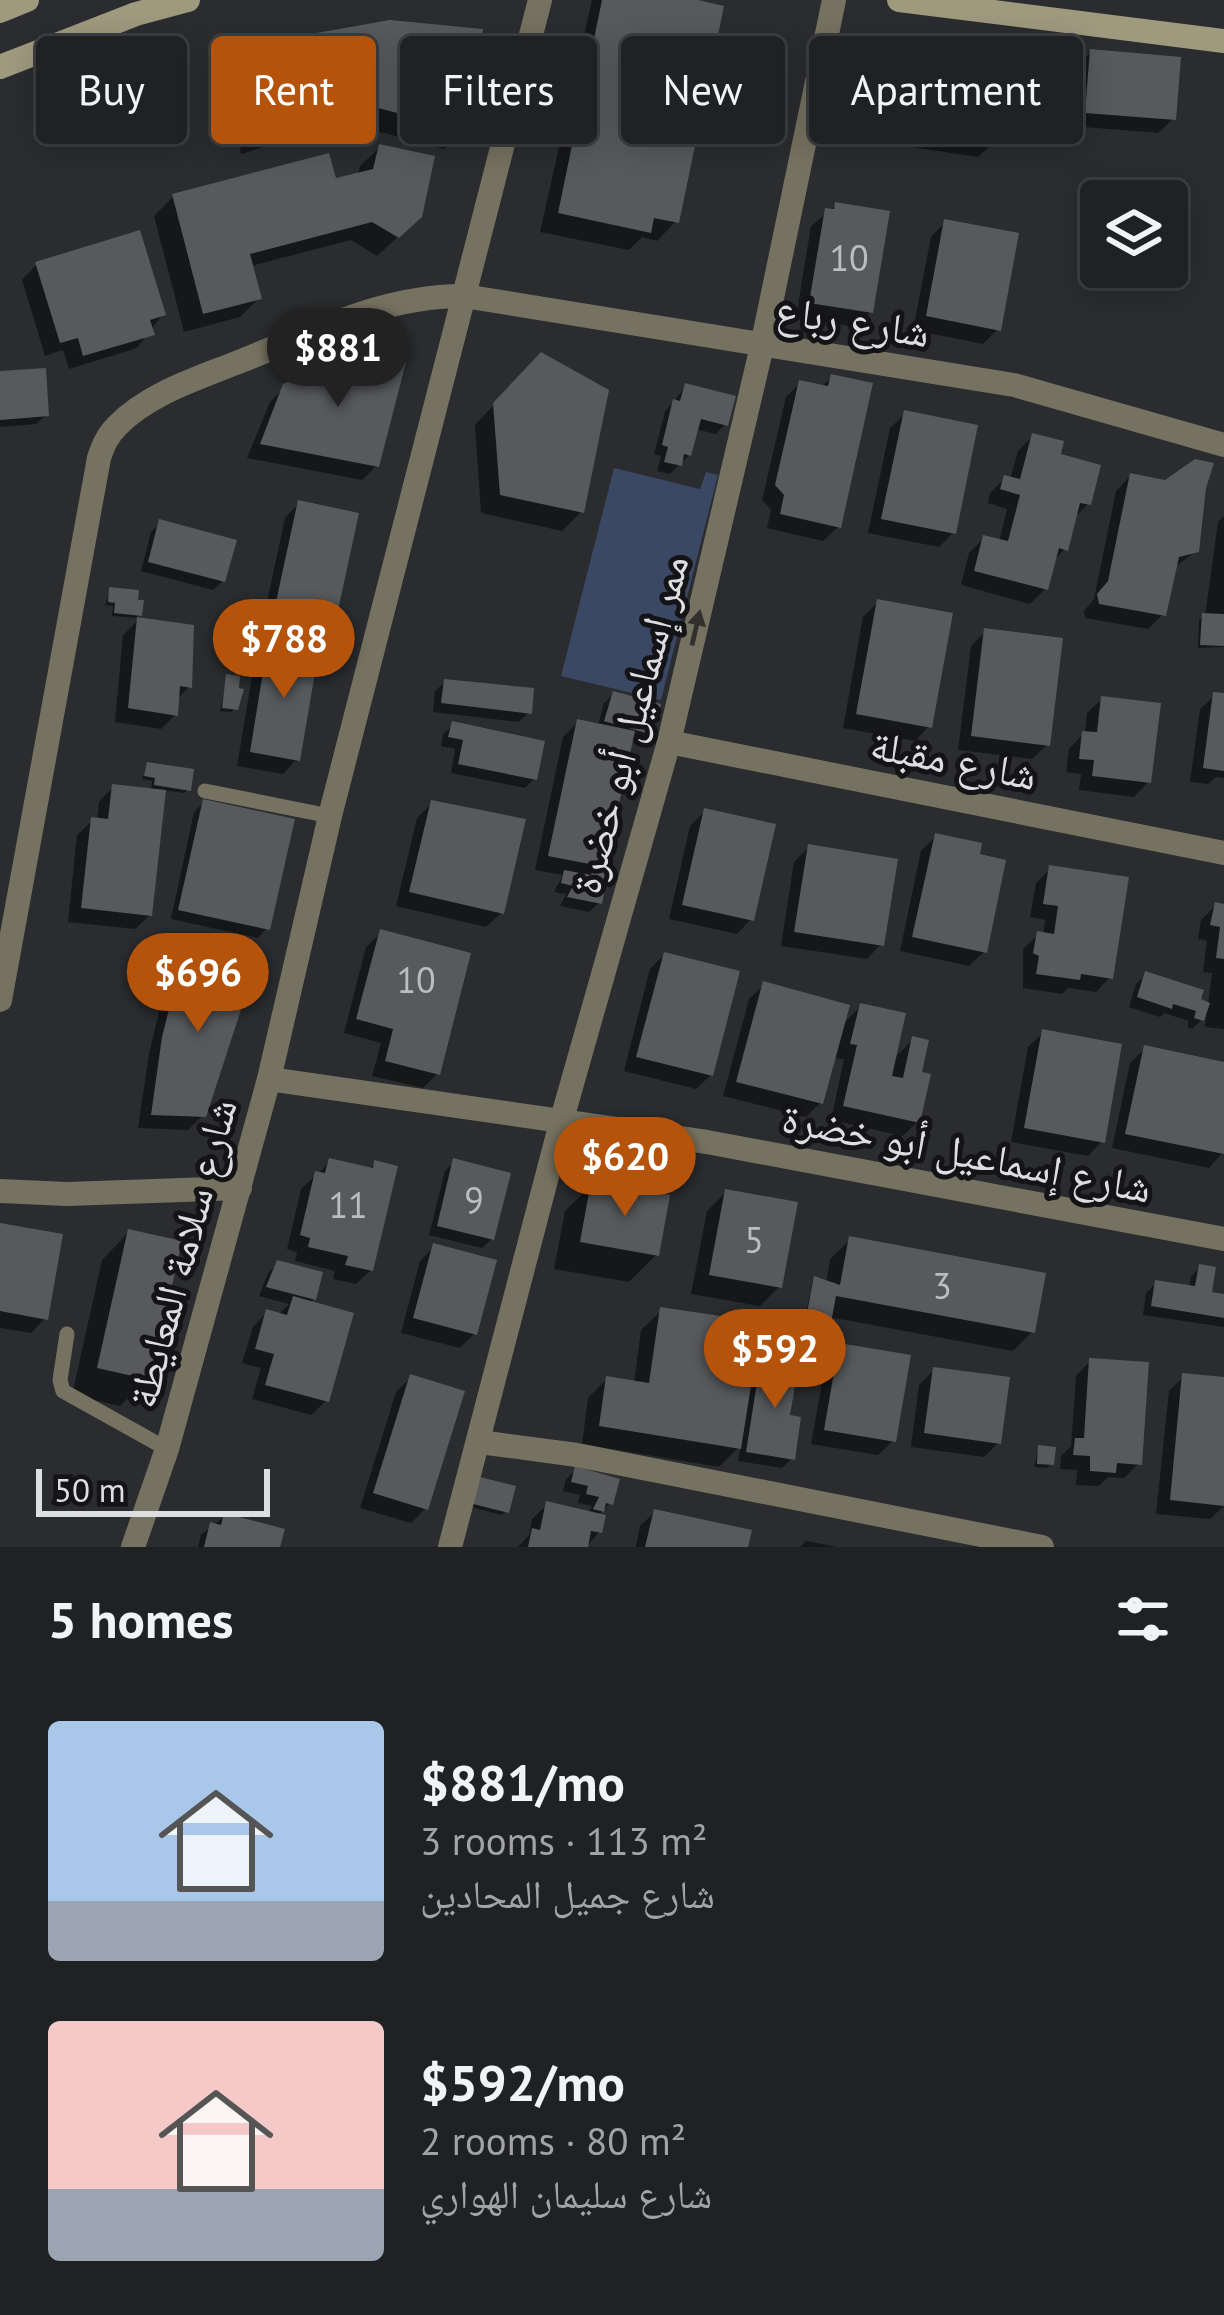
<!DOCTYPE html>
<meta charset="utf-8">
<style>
:root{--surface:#202123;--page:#2d2e30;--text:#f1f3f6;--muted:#a2a3a6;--line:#3d3e41;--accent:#b45309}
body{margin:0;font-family:"PT Sans","Noto Naskh Arabic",sans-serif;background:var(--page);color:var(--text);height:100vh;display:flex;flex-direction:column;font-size:45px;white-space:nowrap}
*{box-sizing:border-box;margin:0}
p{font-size:39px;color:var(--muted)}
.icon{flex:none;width:66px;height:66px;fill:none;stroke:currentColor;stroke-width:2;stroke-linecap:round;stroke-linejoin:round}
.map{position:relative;height:1547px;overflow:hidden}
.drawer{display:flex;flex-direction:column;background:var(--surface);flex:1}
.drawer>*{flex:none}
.hud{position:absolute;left:36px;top:36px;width:1152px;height:108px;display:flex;gap:24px}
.controls{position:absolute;left:1080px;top:180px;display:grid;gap:24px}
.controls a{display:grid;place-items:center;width:108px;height:108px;border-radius:12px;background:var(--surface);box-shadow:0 6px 30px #0003,0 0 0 3px var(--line);font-size:60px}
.scale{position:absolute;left:36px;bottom:30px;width:234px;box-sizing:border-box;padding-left:12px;border:6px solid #dddee0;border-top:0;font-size:33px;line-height:42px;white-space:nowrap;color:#dddee0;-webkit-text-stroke:9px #141416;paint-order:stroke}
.price{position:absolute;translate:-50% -102px;padding:0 27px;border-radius:42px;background:var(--accent);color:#fff;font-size:39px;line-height:78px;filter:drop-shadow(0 3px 6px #0008)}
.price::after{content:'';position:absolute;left:50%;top:72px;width:36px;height:27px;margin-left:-18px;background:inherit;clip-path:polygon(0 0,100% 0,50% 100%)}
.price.current{background:#222;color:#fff}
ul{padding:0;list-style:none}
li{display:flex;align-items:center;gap:36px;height:300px;padding:0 48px}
li span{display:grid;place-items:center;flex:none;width:336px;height:240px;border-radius:12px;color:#555}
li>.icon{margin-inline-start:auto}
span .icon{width:144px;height:144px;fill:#fffc;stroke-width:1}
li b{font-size:51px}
h2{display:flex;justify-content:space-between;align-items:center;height:144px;padding:0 48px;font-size:51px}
.chip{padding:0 42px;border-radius:12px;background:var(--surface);box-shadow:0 6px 30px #0003,0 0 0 3px var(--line);font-size:42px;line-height:108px}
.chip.current{background:var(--accent);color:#fff}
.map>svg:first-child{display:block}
.green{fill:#3a4863}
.shadow{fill:#0007}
.building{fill:#57595d}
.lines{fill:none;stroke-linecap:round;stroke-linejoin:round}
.service{stroke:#767261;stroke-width:15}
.minor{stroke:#767261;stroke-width:24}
.secondary{stroke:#9f9a7e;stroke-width:24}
.oneway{fill:#31302c}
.labels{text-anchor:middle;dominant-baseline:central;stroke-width:10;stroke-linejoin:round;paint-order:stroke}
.number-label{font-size:36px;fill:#bcbdbf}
.street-label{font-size:42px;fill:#dddee0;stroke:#141416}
</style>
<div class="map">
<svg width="1224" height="1547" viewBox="0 0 1224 1547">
<rect width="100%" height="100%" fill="#2a2c2f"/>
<path class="green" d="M614,468L700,489L706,472L718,475L661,700L561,676Z"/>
<g class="shadow">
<path d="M592,0H683L676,221L657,241L642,237L629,250L540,232Z"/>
<path d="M865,41L993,143L978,157L838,136L850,55Z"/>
<path d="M1091,52L1173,119L1158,133L1072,126L1077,67Z"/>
<path d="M248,55L463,129L444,149L342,122L241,154L228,74Z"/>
<path d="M380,147L399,236L377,256L351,240L251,266L259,298L240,317L184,332L154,216L173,197L334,182L358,176L360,166Z"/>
<path d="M836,205L870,312L855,327L796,317L811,226Z"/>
<path d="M945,222L998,329L983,344L913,330L931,237Z"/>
<path d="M36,265L163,314L137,348L69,369L63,350L45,356L22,280Z"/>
<path d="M0,374L46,415L36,424L0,427Z"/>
<path d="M522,375L581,512L562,531L481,513L475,425Z"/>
<path d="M832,377L838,527L823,541L767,528L771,510L762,500L786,397L800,383L821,387Z"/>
<path d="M686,386L725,424L716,434L695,429L689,455L670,474L657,471L661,456L654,454L665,412Z"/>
<path d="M285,387L376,466L362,480L247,458L270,402Z"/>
<path d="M905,414L953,533L939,547L868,533L890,428Z"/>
<path d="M1033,436L1088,504L1073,519L1065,549L1052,562L1045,589L1030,604L961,585L969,553L984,538L999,542L1007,509L988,503L990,493L1005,478L1010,480L1018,451Z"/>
<path d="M1130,476L1204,487L1196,551L1174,568L1163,614L1148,629L1085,618L1084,611L1094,599L1116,491Z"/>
<path d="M299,503L335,614L320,628L264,616L285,518Z"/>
<path d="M1224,516V647L1198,648L1199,620L1205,616L1218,522Z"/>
<path d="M160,523L223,581L213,590L141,571L151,532Z"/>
<path d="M110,590L139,614L136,618L112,616L113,606L105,605Z"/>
<path d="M878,602L929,726L915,741L843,728L863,617Z"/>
<path d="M138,620L189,687L176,700L175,715L161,729L115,722L123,635Z"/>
<path d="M986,631L1047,745L1032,759L958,750L971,646Z"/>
<path d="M269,644L297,759L283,774L237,766L255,659Z"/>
<path d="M227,677L235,691V708L231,712L220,711Z"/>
<path d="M445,682L529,712L519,722L433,712L435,691Z"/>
<path d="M614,694L650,733L641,743L630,740L602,866L595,873L599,903L589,912L560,906L566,894L554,892L563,875L535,870L563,737L578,722L598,726L604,703Z"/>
<path d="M1215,695L1224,696V778L1216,777L1208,784L1190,782L1200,709Z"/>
<path d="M1102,699L1148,782L1134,797L1079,790L1081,774L1066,772L1069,749L1085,732L1087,713Z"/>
<path d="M453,725L534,779L525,788L451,773L455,749L441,746L443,734Z"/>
<path d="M148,765L188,789L184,793L163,790L150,915L135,929L68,922L77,835L92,821H97L99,802L113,787L151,791L152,781L142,779Z"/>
<path d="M204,802L267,928L258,938L171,919L194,812Z"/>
<path d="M432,803L501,913L486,927L396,906L417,818Z"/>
<path d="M705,811L751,919L737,934L669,919L690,826Z"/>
<path d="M936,836L976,856L984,952L969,966L900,951L921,851Z"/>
<path d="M809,847L881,944L867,959L781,946L794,862Z"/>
<path d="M1050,869L1110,977L1096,992L1068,988L1062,994L1023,988V949L1038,935H1043L1045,920L1030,917L1036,883Z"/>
<path d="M1216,905L1224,907V1029L1205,1027L1206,1015L1192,1029L1187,1027L1189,1021L1164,1013L1160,1017L1129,1007L1136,984L1146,975L1208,1005L1212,973L1203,972L1207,941L1198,939L1201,920Z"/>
<path d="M381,933L437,1074L423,1088L372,1076L381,1043L344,1033L366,947Z"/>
<path d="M664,955L711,1075L696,1089L624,1071L650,969Z"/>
<path d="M181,971L203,1115L188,1130L138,1128L149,1054L165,987Z"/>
<path d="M764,985L841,1026L861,1006L892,1061L913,1039L918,1075V1121L903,1136L831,1120L844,1059L833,1058L820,1103L806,1117L723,1096L749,999Z"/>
<path d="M1043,1033L1102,1141L1088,1156L1011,1142L1028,1047Z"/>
<path d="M1145,1049L1224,1065V1151L1209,1168L1112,1148L1130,1063Z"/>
<path d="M330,1162L369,1170L375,1164L371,1270L356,1284L333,1279L335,1271L295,1261L297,1252L287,1249L301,1189Z"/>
<path d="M454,1162L492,1239L482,1248L429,1235L445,1171Z"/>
<path d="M593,1184L656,1255L629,1282L554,1269L565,1211Z"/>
<path d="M726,1192L779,1287L760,1306L691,1294L707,1211Z"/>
<path d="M0,1226L45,1318L31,1333L0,1328Z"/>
<path d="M129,1232L148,1379L120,1406L72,1395L102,1260Z"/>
<path d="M850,1240L1032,1332L1013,1351L829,1317L824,1325L804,1322L812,1284L815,1280L826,1284L830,1259Z"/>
<path d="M434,1247L474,1334L460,1348L401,1333L420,1261Z"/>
<path d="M278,1263L314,1299L309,1304L326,1401L311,1415L252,1399L261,1368L242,1363L253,1327L267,1312L278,1315L289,1304L259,1296L268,1273Z"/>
<path d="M1200,1267L1209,1294L1224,1297V1327L1143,1315L1146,1293L1156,1283L1189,1288L1191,1277Z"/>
<path d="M661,1311L750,1372L762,1360L787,1418L792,1458L782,1468L738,1461L741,1445L719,1467L582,1444L588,1398L607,1379L634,1383L641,1330Z"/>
<path d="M840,1346L893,1441L878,1455L811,1444L826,1361Z"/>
<path d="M1090,1361L1139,1463L1124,1478L1108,1477L1099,1486L1076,1485L1077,1470L1060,1469L1061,1456L1071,1446L1076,1376Z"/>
<path d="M934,1370L998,1443L984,1457L911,1447L919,1385Z"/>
<path d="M411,1377L425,1509L411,1523L360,1508L396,1392Z"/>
<path d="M1183,1377L1224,1380V1506L1210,1519L1156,1514L1169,1391Z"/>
<path d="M1039,1448L1051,1464L1047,1468L1034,1467Z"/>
<path d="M576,1470L610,1503L598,1516L599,1532L586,1547H518L529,1535L532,1519L547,1505L588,1514L592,1506L578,1503L580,1495L563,1491L566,1479Z"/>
<path d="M477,1484L506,1511L502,1515L471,1507Z"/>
<path d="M655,1512L745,1547H636L640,1526Z"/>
<path d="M225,1516L277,1547H198L201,1535Z"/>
<path d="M806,1541L837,1547H800Z"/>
</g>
<g class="building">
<path d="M602,0H698L724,6L679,223L654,218L651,233L558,213Z"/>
<path d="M390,20L483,29L466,131L363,104L260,137L246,52L311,34Z"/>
<path d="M864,38L1009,60L996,144L851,122Z"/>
<path d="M1090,49L1181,57L1176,120L1085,113Z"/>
<path d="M379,144L435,156L422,217L399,238L372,222L250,254L262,299L203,314L172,194L329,153L336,178L373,169Z"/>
<path d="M835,202L890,211L873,313L809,303L825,208L834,209Z"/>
<path d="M944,219L1019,233L1001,331L926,316Z"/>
<path d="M140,230L166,315L150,320L155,335L83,356L78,338L60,343L35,262Z"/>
<path d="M541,352L609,390L584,513L500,495L493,403Z"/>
<path d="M355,353L406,362L379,467L260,444L283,384Z"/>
<path d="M46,368L49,416L0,420V371Z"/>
<path d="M831,374L873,383L841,528L780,514L784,495L775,485L799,380L828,386Z"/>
<path d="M685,383L736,396L728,426L701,419L691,456L684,454L682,466L664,462L668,447L662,445L673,399L680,401Z"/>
<path d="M904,410L978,425L956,534L881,519Z"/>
<path d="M1032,433L1064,441L1061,454L1101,465L1091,505L1080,503L1068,551L1059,548L1048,590L974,571L983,535L1008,541L1020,495L1000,489L1004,475L1020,479Z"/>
<path d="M1195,459L1214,463L1206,488L1199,552L1179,557L1166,616L1099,604L1097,594L1108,581L1130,473L1165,480Z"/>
<path d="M298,500L359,513L337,615L276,602Z"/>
<path d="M159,519L237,540L225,582L148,562Z"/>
<path d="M109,587L139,590L138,600H144L142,616L114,613L115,603L108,602Z"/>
<path d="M877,599L953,613L932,728L856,714Z"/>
<path d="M1202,613L1224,614V646L1200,645Z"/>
<path d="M137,617L194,625L192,688L180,686L178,716L128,708Z"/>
<path d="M984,628L1063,638L1050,746L971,736Z"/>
<path d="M268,641L319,649L300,761L250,752Z"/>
<path d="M226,674L240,676L239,688L244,689L238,710L222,708Z"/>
<path d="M444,679L534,688L532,714L441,703Z"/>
<path d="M613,691L661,704L653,735L604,721Z"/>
<path d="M1213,692L1224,693V771L1203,768Z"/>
<path d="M1101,696L1161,703L1151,783L1092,776L1094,760L1079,759L1082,731L1097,732Z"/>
<path d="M577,719L635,731L605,867L548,856Z"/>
<path d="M452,721L545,741L537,780L458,764L463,740L448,737Z"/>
<path d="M147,762L194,769L191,791L154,785L155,778L144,776Z"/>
<path d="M112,784L166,790L152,916L81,908L91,817L108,819Z"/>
<path d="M203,799L295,819L270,930L178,910Z"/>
<path d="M431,800L526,819L504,914L409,892Z"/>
<path d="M704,808L776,824L754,921L682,905Z"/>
<path d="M935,833L982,843L980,854L1006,860L987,953L912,937Z"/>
<path d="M808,844L898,859L884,946L794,932Z"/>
<path d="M1049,865L1129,877L1113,979L1081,974L1080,980L1036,974L1039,956L1033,953L1037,931L1054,934L1058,906L1043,904Z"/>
<path d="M564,870L591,875L593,870L608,873L602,904L567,897L573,886L561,883Z"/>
<path d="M1215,902L1224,904V959L1216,958L1220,927L1210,925Z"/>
<path d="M380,929L471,953L440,1075L385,1061L393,1029L356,1019Z"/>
<path d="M664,952L740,971L713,1076L636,1057Z"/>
<path d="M202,955L254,970L206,1117L151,1115L162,1037L179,969Z"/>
<path d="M1145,971L1204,990L1201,999L1210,1003L1204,1021L1194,1018L1196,1011L1173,1004L1172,1009L1137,997Z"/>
<path d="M763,981L850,1005L823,1104L736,1082Z"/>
<path d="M860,1003L906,1013L892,1076L903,1078L912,1036L929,1040L922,1072L931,1074L920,1123L843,1106L857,1045L850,1044Z"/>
<path d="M1042,1029L1122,1044L1105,1143L1024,1128Z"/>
<path d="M1144,1045L1224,1062V1154L1125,1134Z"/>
<path d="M329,1158L373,1168L374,1160L398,1166L373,1271L345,1265L348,1256L308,1247L310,1238L300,1235L315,1171L325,1173Z"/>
<path d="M453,1158L511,1173L494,1240L437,1226Z"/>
<path d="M591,1181L670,1195L659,1256L580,1242Z"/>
<path d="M725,1189L798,1202L782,1288L709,1275Z"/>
<path d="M0,1223L63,1234L48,1320L0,1311Z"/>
<path d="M128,1229L182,1241L151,1380L97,1368Z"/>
<path d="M849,1236L1046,1273L1035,1333L836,1296L831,1323L806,1318L814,1276L840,1285Z"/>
<path d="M433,1243L497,1260L477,1335L413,1318Z"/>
<path d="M277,1260L323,1272L316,1300L266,1287Z"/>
<path d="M1199,1264L1216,1267L1212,1292L1224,1294V1318L1151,1306L1155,1280L1195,1286Z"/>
<path d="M293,1296L354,1313L329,1402L265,1385L274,1354L255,1349L266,1309L287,1315Z"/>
<path d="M660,1307L761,1322L741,1449L599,1426L606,1376L649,1383Z"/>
<path d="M839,1343L911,1355L896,1442L824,1430Z"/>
<path d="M761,1357L799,1363L790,1415L801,1417L795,1460L746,1452Z"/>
<path d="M1089,1358L1149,1362L1142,1465L1117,1463L1116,1473L1090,1471V1456L1073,1455L1075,1438H1084Z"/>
<path d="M933,1367L1010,1377L1001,1444L924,1433Z"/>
<path d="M1182,1373L1224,1377V1506L1170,1500Z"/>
<path d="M410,1374L465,1391L428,1510L373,1493Z"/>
<path d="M1038,1445L1056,1447L1054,1465L1037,1464Z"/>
<path d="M575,1466L620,1479L613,1505L606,1503L604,1512L593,1509L599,1497L586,1494L588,1486L571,1482Z"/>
<path d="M480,1477L516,1486L509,1513L473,1504Z"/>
<path d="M546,1501L606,1515L602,1533L591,1531L588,1547H528L532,1528L540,1530Z"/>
<path d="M654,1509L752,1530L748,1547H645Z"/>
<path d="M224,1513L285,1529L280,1547H204L210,1522L221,1525Z"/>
</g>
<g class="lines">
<g class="service">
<path d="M205,791L330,816"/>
<path d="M67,1334L60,1380L63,1391L167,1449"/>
</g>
<g class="minor">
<path d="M669,742L1224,853"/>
<path d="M0,1000L99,458C103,446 107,436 117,426C149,393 199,378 241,361C312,333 385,295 464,296L1014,385L1224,445"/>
<path d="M269,1079L707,1142L1224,1239"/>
<path d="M0,1191L67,1194L240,1188"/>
<path d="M480,1442L577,1455L1042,1547"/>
<path d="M133,1547L167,1449L269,1079L330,816L540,0"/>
<path d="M450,1547L562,1119L669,742L762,346L834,0"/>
</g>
<g class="secondary">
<path d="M899,0L1224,41"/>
<path d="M0,11L27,0"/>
<path d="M0,67L136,14L188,0"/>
</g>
</g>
<defs><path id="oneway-solid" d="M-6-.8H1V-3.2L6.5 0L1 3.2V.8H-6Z" transform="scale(3)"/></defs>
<use class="oneway" href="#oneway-solid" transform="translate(696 628) rotate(-77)"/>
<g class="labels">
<g class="number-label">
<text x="849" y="257">10</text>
<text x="416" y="979">10</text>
<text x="474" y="1199">9</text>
<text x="348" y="1204">11</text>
<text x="754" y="1239">5</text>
<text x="942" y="1285">3</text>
</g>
<g class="street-label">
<text transform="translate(853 320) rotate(9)">شارع رباع</text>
<text transform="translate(629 724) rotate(-75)">ممر إسماعيل أبو خضرة</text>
<text transform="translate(954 759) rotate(11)">شارع مقبلة</text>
<text transform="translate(967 1152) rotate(11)">شارع إسماعيل أبو خضرة</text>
<text transform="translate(181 1253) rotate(-75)">شارع سلامة المعايطة</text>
</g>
</g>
</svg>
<div class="controls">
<a><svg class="icon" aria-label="layers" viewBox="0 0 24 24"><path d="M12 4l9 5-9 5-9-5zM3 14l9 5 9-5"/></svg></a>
</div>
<div class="scale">50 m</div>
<b class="price current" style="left:338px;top:410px">$881</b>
<b class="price" style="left:284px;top:701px">$788</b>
<b class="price" style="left:198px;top:1035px">$696</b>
<b class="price" style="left:625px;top:1219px">$620</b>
<b class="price" style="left:775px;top:1411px">$592</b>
<div class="hud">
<a class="chip">Buy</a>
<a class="chip current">Rent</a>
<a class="chip">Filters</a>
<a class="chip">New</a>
<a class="chip">Apartment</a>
</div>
</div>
<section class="drawer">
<h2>5 homes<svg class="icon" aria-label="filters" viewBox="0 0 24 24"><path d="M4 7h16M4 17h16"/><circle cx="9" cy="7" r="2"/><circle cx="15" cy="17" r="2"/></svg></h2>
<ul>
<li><span style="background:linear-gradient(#a9c7e8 75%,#9aa5b1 0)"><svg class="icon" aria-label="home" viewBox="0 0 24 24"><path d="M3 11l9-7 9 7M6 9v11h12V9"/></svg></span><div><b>$881/mo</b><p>3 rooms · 113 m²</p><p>شارع جميل المحادين</p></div></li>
<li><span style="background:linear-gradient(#f6c9c9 70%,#9aa5b1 0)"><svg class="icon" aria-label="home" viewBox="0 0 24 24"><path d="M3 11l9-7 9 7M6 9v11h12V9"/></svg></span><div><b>$592/mo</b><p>2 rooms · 80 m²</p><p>شارع سليمان الهواري</p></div></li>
</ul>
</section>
